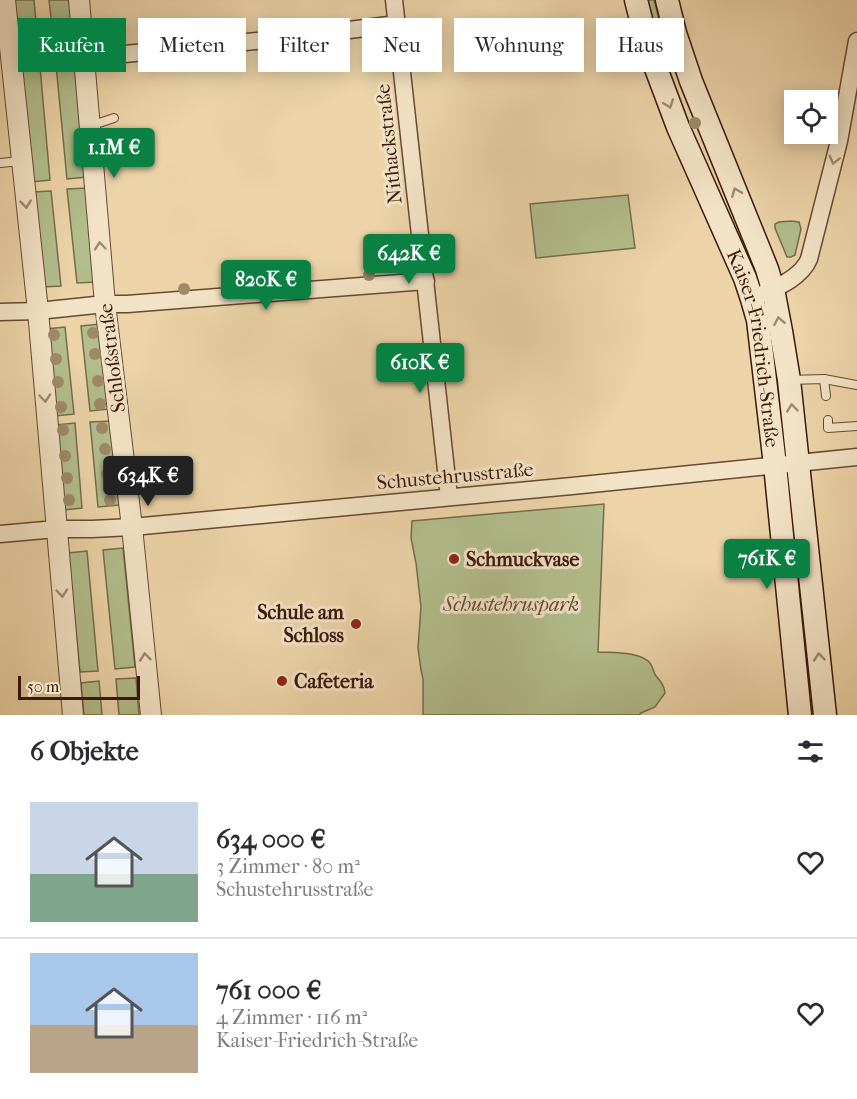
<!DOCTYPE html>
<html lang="de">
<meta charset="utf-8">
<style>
:root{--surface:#fff;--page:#f2f2f3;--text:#2b2b33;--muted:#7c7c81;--line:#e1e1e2;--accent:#0b8043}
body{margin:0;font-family:"IM FELL French Canon",serif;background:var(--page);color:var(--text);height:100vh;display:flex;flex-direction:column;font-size:22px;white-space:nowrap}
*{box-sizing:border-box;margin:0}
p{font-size:20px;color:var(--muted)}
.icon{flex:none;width:33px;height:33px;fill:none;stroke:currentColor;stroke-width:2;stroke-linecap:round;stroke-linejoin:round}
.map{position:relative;height:715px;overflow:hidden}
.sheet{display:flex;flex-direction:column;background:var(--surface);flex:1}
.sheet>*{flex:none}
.top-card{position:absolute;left:18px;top:18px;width:822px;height:54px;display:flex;gap:12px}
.tools{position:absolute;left:784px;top:90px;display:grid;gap:12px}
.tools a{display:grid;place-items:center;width:54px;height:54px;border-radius:0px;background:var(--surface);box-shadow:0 3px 15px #0003;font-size:30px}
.scale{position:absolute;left:18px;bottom:15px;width:122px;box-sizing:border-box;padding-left:6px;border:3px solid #3b190c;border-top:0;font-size:16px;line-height:21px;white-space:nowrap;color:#3b190c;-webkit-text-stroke:4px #f3e3c6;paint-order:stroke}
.price{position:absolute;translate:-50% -51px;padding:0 14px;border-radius:6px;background:var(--accent);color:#fff;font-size:20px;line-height:39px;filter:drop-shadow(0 2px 3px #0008)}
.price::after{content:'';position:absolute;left:50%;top:36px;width:18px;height:14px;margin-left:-9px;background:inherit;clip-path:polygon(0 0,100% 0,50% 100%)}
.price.active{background:#222;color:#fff}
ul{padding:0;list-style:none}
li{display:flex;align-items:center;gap:18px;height:150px;padding:0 30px}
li+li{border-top:2px solid var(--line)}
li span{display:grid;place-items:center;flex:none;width:168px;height:120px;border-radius:0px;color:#555}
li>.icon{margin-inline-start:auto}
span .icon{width:72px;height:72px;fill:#fffc;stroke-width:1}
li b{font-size:26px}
h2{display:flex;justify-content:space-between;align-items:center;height:72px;padding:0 30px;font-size:26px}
.tag{padding:0 21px;border-radius:0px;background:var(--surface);box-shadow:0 3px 15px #0003;font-size:21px;line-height:54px}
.tag.active{background:var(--accent);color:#fff}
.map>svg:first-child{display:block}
.green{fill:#b2be8c;stroke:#766c4c;stroke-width:1.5}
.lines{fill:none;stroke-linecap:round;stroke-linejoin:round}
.service-casing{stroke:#674833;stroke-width:10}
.minor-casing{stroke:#674833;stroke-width:19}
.tertiary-casing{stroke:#674833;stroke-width:22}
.secondary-casing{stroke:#3b190c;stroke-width:25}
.service{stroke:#f3e3c6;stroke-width:8}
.minor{stroke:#f3e3c6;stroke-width:16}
.tertiary{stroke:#f3e3c6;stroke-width:20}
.secondary{stroke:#f3e3c6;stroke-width:22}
.tree{fill:#9e8967}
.oneway{stroke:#a08872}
.poi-dot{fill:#8f2418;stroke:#f3e3c6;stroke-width:2}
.labels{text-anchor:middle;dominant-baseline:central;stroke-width:6;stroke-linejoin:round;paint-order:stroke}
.street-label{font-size:20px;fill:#3b190c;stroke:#f3e3c6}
.poi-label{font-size:20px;font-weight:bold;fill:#3b190c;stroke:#f3e3c6;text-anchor:start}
.park-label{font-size:20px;font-style:italic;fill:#5f4b32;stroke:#f3e3c6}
</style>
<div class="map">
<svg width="857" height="715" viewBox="0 0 857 715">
<rect width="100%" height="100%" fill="#ecd4a8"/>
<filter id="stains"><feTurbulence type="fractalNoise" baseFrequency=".00333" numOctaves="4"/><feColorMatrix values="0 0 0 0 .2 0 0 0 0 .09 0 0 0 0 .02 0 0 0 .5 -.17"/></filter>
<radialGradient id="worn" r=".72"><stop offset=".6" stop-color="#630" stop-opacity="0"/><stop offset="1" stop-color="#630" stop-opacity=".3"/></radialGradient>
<g class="green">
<path d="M15,0H34L39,56L20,57Z"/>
<path d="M49,0H70L74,43H70L71,53L55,54Z"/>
<path d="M646,0H654L668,53L655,46Z"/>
<path d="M71,64L72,70H76L87,177L67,179L56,65Z"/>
<path d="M40,67L50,180L32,182L21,68Z"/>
<path d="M88,188L97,282L77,283L67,189Z"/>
<path d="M51,191L61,286L42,287L33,192Z"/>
<path d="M628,195L635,248L536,258L530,204Z"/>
<path d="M791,221L799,222L801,229L795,255L791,257H787L775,228V224L779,222Z"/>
<path d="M101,324L109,409L90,411L81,326Z"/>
<path d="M65,327L74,414L55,416L46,329Z"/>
<path d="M111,421L119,505L98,507L90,422Z"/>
<path d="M75,423L82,508L64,510L56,425Z"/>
<path d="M791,493L812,695L807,696L787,494Z"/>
<path d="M604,504L598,652C612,653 640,651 650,663C653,666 653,672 656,676C661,682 664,685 665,693L655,707L641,713L639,715H423V679L421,670L418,648L421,607L416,563L411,538L412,521Z"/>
<path d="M123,548L135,667L115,669L103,550Z"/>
<path d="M87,551L98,671L80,672L68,553Z"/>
<path d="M136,678L139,715H119L116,679Z"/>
<path d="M99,681L102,715H84L81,683Z"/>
</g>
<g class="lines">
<g class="service-casing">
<g id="service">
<path d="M90,126L114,118"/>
<path d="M0,163L21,161"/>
<path d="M824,379L826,396"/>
<path d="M789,380L824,379L857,385"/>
<path d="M828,420V428L857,426"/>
</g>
</g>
<g class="minor-casing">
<g id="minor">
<path d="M394,0L449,497"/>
<path d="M84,58L277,39L397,24"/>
<path d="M764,293C781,286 802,276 809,259L839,141L857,41"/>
<path d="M0,312L38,311L105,304H127L426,281"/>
<path d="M0,534L56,529H92L132,527L572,486L857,457"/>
</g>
</g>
<g class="tertiary-casing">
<g id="tertiary">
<path d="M5,0L38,311L73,715"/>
<path d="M79,0L105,304L132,527L151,715"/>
</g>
</g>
<g class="secondary-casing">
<g id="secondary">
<path id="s1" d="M636,0L648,47L678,127L745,278L752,299L758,320L775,465L800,715"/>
<path d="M667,0L675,33L691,81L767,269L773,289L781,331L789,380L825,715"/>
</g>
</g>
<use href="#service" class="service"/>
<use href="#minor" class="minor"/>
<use href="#tertiary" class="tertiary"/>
<use href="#secondary" class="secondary"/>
</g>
<g class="tree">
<circle cx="669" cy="62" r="6"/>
<circle cx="695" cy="123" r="6"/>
<circle cx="369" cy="275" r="6"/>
<circle cx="184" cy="289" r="6"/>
<circle cx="93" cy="333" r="6"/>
<circle cx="54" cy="335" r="6"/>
<circle cx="95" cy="354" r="6"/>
<circle cx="56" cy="359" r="6"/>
<circle cx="98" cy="381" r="6"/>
<circle cx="58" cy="382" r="6"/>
<circle cx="100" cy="404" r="6"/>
<circle cx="61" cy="407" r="6"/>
<circle cx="102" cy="428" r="6"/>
<circle cx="63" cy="430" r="6"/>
<circle cx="105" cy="449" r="6"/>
<circle cx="65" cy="456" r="6"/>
<circle cx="107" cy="474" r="6"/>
<circle cx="67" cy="478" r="6"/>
<circle cx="69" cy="500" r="6"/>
<circle cx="110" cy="500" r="6"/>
</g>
<defs><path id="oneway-chevron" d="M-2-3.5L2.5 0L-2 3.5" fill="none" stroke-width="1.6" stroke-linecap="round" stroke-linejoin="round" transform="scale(1.5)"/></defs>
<g class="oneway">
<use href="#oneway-chevron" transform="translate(669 104) rotate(70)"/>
<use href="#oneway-chevron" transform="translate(834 160) rotate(104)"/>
<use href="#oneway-chevron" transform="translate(736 192) rotate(-112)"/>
<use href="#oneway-chevron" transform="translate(26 204) rotate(84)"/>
<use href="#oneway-chevron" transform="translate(100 246) rotate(-95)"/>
<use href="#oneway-chevron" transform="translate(779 321) rotate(-101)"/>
<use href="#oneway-chevron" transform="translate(45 398) rotate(85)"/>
<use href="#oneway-chevron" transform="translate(792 408) rotate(-96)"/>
<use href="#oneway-chevron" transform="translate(62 593) rotate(85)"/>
<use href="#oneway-chevron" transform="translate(145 657) rotate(-96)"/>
<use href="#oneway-chevron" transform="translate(819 657) rotate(-96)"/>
</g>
<g class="poi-dot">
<circle cx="454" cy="559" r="6"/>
<circle cx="356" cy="624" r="6"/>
<circle cx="282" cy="681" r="6"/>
</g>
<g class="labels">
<g class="street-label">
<text transform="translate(389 144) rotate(-96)">Nithackstraße</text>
<text stroke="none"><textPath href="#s1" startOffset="370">Kaiser-Friedrich-Straße</textPath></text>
<text transform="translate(112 358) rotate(-97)">Schloßstraße</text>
<text transform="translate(455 476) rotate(-5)">Schustehrusstraße</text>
</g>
<g class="poi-label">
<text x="466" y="559">Schmuckvase</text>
<text x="344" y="612" text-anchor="end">Schule am<tspan x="344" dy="23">Schloss</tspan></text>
<text x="294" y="681">Cafeteria</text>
</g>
<g class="park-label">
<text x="511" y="604">Schustehruspark</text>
</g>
</g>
<rect width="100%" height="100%" filter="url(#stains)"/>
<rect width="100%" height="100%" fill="url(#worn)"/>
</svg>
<div class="tools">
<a><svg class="icon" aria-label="locate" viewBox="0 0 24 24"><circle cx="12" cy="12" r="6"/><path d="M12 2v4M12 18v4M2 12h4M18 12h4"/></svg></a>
</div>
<div class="scale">50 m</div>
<b class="price" style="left:114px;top:179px">1.1M €</b>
<b class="price" style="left:409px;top:285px">642K €</b>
<b class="price" style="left:266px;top:311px">820K €</b>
<b class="price" style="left:420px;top:394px">610K €</b>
<b class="price active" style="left:148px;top:507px">634K €</b>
<b class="price" style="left:767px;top:590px">761K €</b>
<div class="top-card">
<a class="tag active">Kaufen</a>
<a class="tag">Mieten</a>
<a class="tag">Filter</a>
<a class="tag">Neu</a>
<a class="tag">Wohnung</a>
<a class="tag">Haus</a>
</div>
</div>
<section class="sheet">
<h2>6 Objekte<svg class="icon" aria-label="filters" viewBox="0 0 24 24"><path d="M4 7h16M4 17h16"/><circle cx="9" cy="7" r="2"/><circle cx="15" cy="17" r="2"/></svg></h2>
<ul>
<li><span style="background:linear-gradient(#c9d6e8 60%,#7fa58c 0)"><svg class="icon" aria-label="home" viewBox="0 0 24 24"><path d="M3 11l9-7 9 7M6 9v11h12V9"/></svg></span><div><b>634 000 €</b><p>3 Zimmer · 80 m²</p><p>Schustehrusstraße</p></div><svg class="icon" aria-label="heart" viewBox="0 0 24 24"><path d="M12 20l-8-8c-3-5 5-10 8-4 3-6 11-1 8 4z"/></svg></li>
<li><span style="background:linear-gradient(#a9c7e8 60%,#b9a48a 0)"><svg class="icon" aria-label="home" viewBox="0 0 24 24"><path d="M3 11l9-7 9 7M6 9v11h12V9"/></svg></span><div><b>761 000 €</b><p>4 Zimmer · 116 m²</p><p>Kaiser-Friedrich-Straße</p></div><svg class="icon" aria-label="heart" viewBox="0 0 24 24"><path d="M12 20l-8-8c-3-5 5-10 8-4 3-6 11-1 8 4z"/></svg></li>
</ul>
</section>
